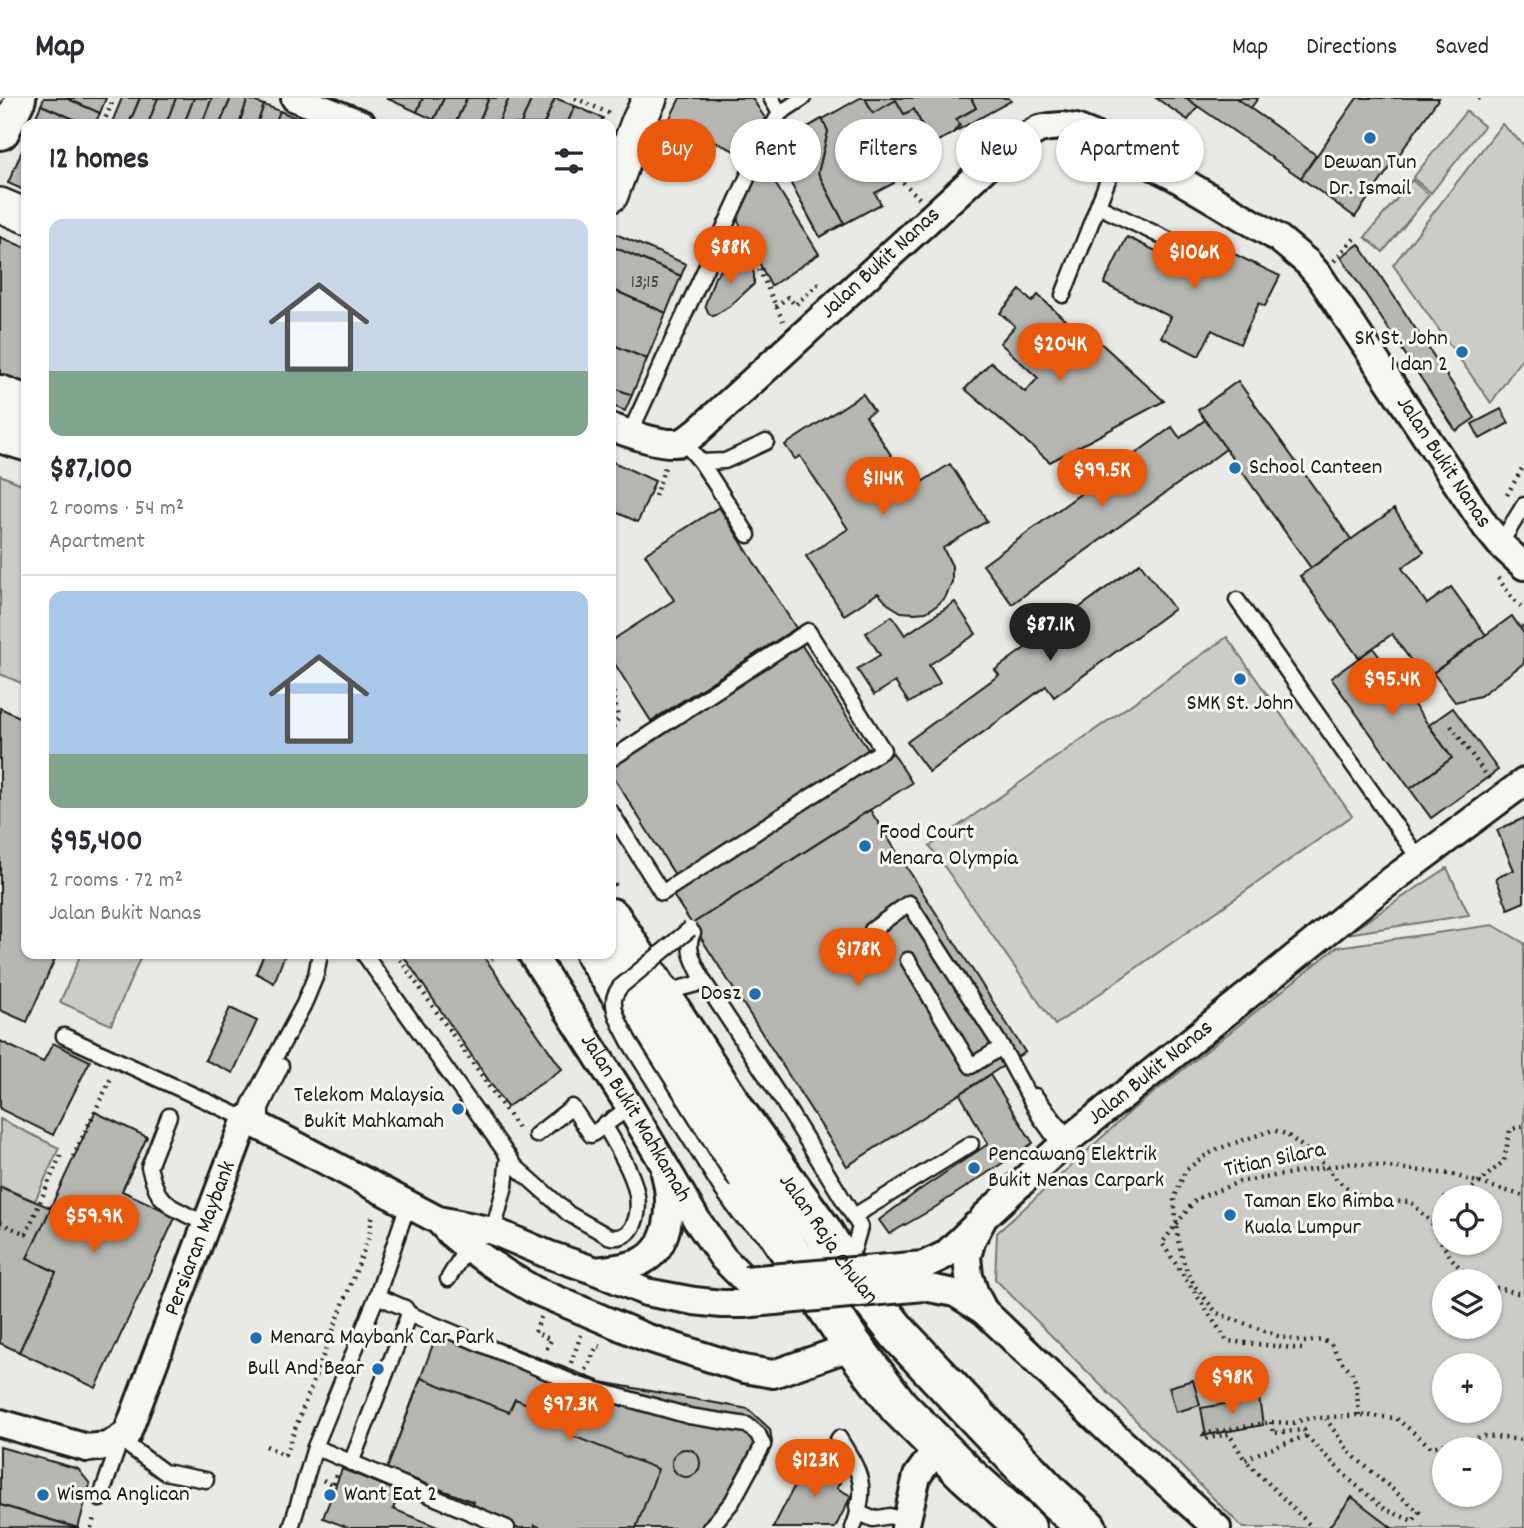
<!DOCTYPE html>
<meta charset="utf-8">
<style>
:root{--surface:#fff;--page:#f7f7f7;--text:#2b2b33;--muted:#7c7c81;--line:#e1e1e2;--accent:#ea580c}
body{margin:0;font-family:Dekko,sans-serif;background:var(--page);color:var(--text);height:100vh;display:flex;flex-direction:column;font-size:26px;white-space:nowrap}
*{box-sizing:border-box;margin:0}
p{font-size:23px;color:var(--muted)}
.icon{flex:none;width:38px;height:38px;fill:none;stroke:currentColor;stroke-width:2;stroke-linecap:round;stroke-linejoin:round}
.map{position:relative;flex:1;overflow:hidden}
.drawer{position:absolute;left:21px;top:21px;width:595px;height:840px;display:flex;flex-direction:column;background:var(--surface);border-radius:14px;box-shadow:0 2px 5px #0004}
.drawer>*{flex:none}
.top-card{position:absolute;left:637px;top:21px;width:665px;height:63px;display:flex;gap:14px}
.controls{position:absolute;left:1432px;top:1087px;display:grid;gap:14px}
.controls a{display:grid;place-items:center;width:70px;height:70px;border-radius:50%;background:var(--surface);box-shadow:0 2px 5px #0004;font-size:35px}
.price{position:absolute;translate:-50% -60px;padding:0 16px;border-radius:24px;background:var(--accent);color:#fff;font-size:23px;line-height:46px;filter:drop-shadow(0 2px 4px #0008)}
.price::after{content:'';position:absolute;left:50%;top:42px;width:21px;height:16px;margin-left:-10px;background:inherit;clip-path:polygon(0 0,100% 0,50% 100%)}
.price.selected{background:#222;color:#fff}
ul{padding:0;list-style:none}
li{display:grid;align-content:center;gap:14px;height:371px;padding:0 28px}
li+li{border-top:2px solid var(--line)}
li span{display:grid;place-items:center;height:217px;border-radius:14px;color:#555}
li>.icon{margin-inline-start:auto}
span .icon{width:126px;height:126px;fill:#fffc;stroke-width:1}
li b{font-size:30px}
h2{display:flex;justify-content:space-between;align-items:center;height:84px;padding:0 28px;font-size:30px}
.chip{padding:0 24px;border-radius:32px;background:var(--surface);box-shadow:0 2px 5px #0004;font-size:24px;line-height:63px}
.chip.selected{background:var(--accent);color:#fff}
header{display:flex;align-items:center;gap:42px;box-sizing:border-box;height:98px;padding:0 35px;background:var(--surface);border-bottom:2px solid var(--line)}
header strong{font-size:33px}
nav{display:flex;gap:38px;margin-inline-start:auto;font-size:24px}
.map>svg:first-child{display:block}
.green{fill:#cbcbc7;stroke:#747472;stroke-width:2;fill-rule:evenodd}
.building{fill:#b6b6b3;stroke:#1c1c1c;stroke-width:2}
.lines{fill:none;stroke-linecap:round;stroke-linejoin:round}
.service-casing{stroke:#1c1c1c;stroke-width:19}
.minor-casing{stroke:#1c1c1c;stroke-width:32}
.tertiary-casing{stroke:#1c1c1c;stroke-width:38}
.secondary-casing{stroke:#1c1c1c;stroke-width:44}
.path{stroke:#1c1c1c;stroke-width:4.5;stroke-dasharray:2 5;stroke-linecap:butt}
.service{stroke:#f6f6f2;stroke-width:14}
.minor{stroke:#f6f6f2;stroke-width:26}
.tertiary{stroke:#f6f6f2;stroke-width:33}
.secondary{stroke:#f6f6f2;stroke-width:38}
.tram{stroke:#1c1c1c;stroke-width:2}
.service-bridge-casing{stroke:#1c1c1c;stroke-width:19;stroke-linecap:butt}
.minor-bridge-casing{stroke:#1c1c1c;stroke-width:32;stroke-linecap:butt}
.path-bridge{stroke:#1c1c1c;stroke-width:4.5;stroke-dasharray:2 5;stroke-linecap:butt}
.service-bridge{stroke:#f6f6f2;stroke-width:14}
.minor-bridge{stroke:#f6f6f2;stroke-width:26}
.poi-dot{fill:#1f6fb2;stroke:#f6f6f2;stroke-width:2.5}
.labels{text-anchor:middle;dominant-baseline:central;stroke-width:6;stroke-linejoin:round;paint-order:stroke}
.number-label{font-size:19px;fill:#424242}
.poi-label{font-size:23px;fill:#1c1c1c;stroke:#f6f6f2;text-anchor:start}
.street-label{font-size:23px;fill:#1c1c1c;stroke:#f6f6f2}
</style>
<header>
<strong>Map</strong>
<nav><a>Map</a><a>Directions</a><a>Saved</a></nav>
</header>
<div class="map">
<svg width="1524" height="1430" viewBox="0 0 1524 1430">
<rect width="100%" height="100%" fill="#e9e9e5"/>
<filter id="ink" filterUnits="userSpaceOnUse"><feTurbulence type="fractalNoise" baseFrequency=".0143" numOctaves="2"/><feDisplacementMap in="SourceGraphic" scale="14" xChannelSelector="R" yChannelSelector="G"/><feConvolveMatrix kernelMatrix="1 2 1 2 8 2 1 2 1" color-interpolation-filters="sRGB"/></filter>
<g filter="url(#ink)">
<g class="green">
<path d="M1466,13L1484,28L1431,95L1413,80Z"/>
<path d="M1502,26L1524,47V257L1491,305L1393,167Z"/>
<path d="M1412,82L1429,97L1383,154L1365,139Z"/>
<path d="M0,377L26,388V587L0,576Z"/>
<path d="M1227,539L1352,718L1055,927L930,748Z"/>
<path d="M1447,770L1469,817L1347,836Z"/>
<path d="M1493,827L1524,845V1430H1243L995,1181L997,1135L1132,1012L1337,849ZM1444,1099H1489V1144H1444ZM1444,1183H1489V1228H1444ZM1444,1267H1489V1312H1444ZM1444,1351H1489V1396H1444Z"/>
<path d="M81,856H142L111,927L60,904Z"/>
<path d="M0,1021L59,1050L35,1103L0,1088Z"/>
</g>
<g class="building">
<path d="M44,0H66L100,15L95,26H85L41,7Z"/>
<path d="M66,0H106L100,15Z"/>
<path d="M122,0H140L129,26H119L112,24Z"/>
<path d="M140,0H158L148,26H129Z"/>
<path d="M158,0H176L166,26H148Z"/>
<path d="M176,0H194L184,26H166Z"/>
<path d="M194,0H212L202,26H184Z"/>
<path d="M212,0H231L220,26H202Z"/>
<path d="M231,0L248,1L239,26H220Z"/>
<path d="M386,0H423L417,14Z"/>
<path d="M423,0H444L434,22L417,14Z"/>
<path d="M444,0H467L455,26H443L434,22Z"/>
<path d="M467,0H489L478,26H455Z"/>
<path d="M489,0H509L498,26H478Z"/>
<path d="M509,0H532L521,26H498Z"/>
<path d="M532,0H555L544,26H521Z"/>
<path d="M555,0L575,8L567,26H544Z"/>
<path d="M680,0H752L765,20L747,59L669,22Z"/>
<path d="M860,0H1009L1011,3L932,46L907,62L904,71L891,79L894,85L875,95L881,106L820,139L772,50Z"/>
<path d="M865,0H971L976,10L956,21L960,27L952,36L932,46L914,11L904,16L896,2L873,15Z"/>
<path d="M865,0H971L976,10L956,21L960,27L952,36L932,46L914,11L904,16L896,2L873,15Z"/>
<path d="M1156,0H1186L1198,8L1188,22Z"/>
<path d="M1186,0H1236L1316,57L1301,80Z"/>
<path d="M1236,0H1258L1251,10Z"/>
<path d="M1357,0H1439L1355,119L1301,80Z"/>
<path d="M248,1L264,7L257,26H239Z"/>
<path d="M41,7L85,26H43L34,23Z"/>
<path d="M264,7L280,13L275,26H257Z"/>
<path d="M575,8L603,20L599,26H567Z"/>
<path d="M280,13L296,20L293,26H275Z"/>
<path d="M822,21L828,33L818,75L844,125L820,139L772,50Z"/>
<path d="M822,21L828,33L818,75L844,125L820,139L772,50Z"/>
<path d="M22,53L26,55V93L8,85Z"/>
<path d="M765,69L819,156L771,188L736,119L751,88Z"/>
<path d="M611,134L686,166L681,178L611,148Z"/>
<path d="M0,139L26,150V284L24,291L0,282Z"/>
<path d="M1127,139L1191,170L1205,142L1280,178L1265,208L1259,205L1240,246L1212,232L1199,258L1161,239L1171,219L1104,186Z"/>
<path d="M1359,146L1475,320L1456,333L1341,159Z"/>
<path d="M611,148L681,178L666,215L611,191Z"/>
<path d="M739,162L746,164L751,167L754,176V186L730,208L713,218L709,216L705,207L715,179L724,169Z"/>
<path d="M611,191L666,215L647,261L611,246Z"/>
<path d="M1020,192L1032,204L1038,197L1077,233L1082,228L1164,303L1050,364L965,291L991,264L1025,294L1038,280L1000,245L1015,228L1000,215Z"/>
<path d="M611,246L647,261L632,297L611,289Z"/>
<path d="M1238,283L1351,441L1311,470L1198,312Z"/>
<path d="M611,289L632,297L625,313L611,307Z"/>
<path d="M863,296L874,313L866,318L912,390L950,366L987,423L943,450L952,468V484L945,500L936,508L926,514L914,515L901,514L888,506L878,495L844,517L806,458L848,431L800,358L795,361L785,347Z"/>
<path d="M1501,311L1509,325L1480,341L1472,326Z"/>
<path d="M1205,322L1226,351L1012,506L983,467L1172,329L1180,340Z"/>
<path d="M611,363L655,383L638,424L611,412Z"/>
<path d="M719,409L796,530L651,623L611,560V543L674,502L645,456Z"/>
<path d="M1394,411L1424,454L1402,470L1427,506L1451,489L1486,537L1424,581L1392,536L1359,560L1300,478Z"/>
<path d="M1140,465L1174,511L1054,599L1046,588L929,674L907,644L999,577L995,572Z"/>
<path d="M955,504L976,536L929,567L940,585L909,605L895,584L874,597L857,571L880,557L866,535L892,518L905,537Z"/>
<path d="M1512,518L1524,536V565L1480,598L1455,604L1433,575Z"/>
<path d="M801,546L869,653L675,777L611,675V668Z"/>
<path d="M1373,550L1452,660L1410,691L1331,580Z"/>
<path d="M0,610L26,622V856H57L27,924L0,912Z"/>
<path d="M1453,610L1498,672L1431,720L1410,691L1452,660L1429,627Z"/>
<path d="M893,655L912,685L692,826L673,797Z"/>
<path d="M870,712L1025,954L847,1068L692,826Z"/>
<path d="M1524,720V804L1508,811L1496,780L1514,772L1497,732Z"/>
<path d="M264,856H285L274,885L256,875Z"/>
<path d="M402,856H482L562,971L507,1009Z"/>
<path d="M230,910L257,923L233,975L205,962Z"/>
<path d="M0,943L43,964L53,945L90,963L53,1037L0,1011Z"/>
<path d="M990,977L1033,1045L931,1112L889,1136L879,1122L918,1093L988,1046L960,996Z"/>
<path d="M95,1014L147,1039L122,1093L176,1118L96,1290L19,1254L56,1174L27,1160Z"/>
<path d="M0,1089L51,1110L27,1160L56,1174L19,1254L0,1245Z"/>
<path d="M442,1222L601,1284L748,1311L770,1331L772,1345L719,1430H541L535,1427L534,1430H516L471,1413L474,1404L387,1371Z"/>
<path d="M421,1280L509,1314L515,1301L575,1324L570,1337L658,1371L636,1430H541L535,1427L534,1430H516L471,1413L474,1404L387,1371Z"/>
<path d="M1193,1282L1200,1307L1176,1314L1169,1289Z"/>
<path d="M1259,1300L1263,1327L1206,1337L1201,1310Z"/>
<path d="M0,1349L78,1371L90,1386L78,1430L0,1407Z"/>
<circle cx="686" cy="1365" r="14"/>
<path d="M809,1359L844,1377L837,1390L851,1398L835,1430H773Z"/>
<path d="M342,1371L400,1394L393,1411L440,1430H349L323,1420Z"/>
<path d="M1352,1399L1392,1430H1328Z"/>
<path d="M0,1407L78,1430L0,1429Z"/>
</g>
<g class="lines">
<g class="service-casing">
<g id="service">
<path d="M771,0L780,15"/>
<path d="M1098,108L1188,151"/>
<path d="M1063,197L1120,51"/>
<path d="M630,335L766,39L780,15L803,0"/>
<path d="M684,344L701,364L725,363L766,344"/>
<path d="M701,364L748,437"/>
<path d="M1500,446L1524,407"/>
<path d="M1237,502L1419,761"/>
<path d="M611,661L808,533L883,652L662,795L611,714"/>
<path d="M872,832L909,805L1002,949L1040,1019L1061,1048"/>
<path d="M693,835C684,850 697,869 704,884"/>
<path d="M364,856L508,1058L505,1088L493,1133"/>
<path d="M908,862L971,968L1002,949"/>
<path d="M662,889L678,891L704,884L782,1002L860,1129L854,1150L843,1164"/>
<path d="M64,938L246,1021L250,1006L304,906L316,877L320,856"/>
<path d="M1035,998L1069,1041"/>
<path d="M169,1018L149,1069L153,1083L159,1097L172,1109L191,1119L207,1124"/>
<path d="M261,1028V1010L281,968"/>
<path d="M536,1037L572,1009L591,1037L630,1009"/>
<path d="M508,1058L516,1069L569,1116L608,1138C617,1141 627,1138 632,1130C651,1098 619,1054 604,1026"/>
<path d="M723,1093L741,1118L761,1134"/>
<path d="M854,1118L971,1046"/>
<path d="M448,1181L467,1149"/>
<path d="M409,1216L579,1287L689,1318L747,1327L758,1336L763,1347L732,1404L710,1430"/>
<path d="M315,1349L507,1430"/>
<path d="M827,1363L839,1340C861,1375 869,1389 853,1430"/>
<path d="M351,1365L409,1216L405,1210L377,1198"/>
<path d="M100,1401L121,1341L133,1351L164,1374L206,1382"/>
<path d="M857,1408L859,1415L873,1421L890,1418L907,1424"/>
<path d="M291,1430L315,1349L377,1198L408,1106"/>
</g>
</g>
<g class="minor-casing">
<g id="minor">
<path d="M295,0L362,26"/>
<path id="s1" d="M611,329C628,335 664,349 682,344C688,342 695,335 700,331L1008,49L1039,31L1050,29L1063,28L1076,30L1091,36L1175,79L1278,140L1308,165L1320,179L1486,429L1500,446L1524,468"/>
<path id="s2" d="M532,856L630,1009L696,1121L723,1160L745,1182"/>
<path d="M438,1122L450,1135L467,1149L505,1175L534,1192L645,1239L744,1271L773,1276L853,1248"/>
<path d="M924,1167L945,1157L975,1128"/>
<path d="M596,1173C609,1171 623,1170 635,1166C672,1154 673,1106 665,1075"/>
<path d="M924,1189L955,1195L984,1213"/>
<path id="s3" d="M0,1325L87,1350L108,1348L127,1336L246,1021L438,1122L493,1133L547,1156L596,1173L646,1194L694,1203L722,1206H743"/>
<path d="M905,1430L917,1378L938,1349"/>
<path id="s4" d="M1217,1430L1107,1331L984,1213L975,1196L969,1178L967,1159L972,1141L984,1119L1069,1041L1376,794L1524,684"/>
</g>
</g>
<g class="tertiary-casing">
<g id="tertiary">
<path d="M611,97L637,27L650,0"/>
<path d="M0,107L26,118"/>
</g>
</g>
<g class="secondary-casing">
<g id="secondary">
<path d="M0,32L16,0"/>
<path d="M0,297L26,307"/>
<path d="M0,335L26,343"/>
<path id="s5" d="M611,820L739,1018L822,1133L842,1165L898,1235L959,1300L1053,1399L1087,1430"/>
<path d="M595,856L795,1161L853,1248L899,1309L966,1376L1026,1430"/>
</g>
</g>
<g class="path">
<path d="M575,0L613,17"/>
<path d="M1479,0L1482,2"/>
<path d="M103,26L114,0"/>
<path d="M1186,60L1198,43"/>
<path d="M903,84L920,101"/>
<path d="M737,144L740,146L758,169L783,223"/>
<path d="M1334,163L1355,140"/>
<path d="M776,209L788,199L795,207L818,186L821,189"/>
<path d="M1507,397L1524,367"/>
<path d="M655,398L666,366"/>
<path d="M1498,480L1513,501L1524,511"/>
<path d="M1521,529L1524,528"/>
<path d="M611,580L618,621L611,633"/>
<path d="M1451,628L1490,682"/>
<path d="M611,780L618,791"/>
<path d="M396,856L520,1033"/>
<path d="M491,861L497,856"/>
<path d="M73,1059L111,980"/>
<path d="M1462,1099L1504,1063L1510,1032L1524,1027"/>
<path d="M0,1125L26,1136L62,1054"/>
<path d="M1432,1125L1444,1115"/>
<path d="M1489,1188L1518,1195H1524"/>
<path d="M541,1219L535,1234L551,1242L545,1254"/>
<path d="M571,1265L581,1237"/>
<path d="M586,1272L597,1248L601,1249"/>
<path d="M1359,1317L1356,1285L1351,1273L1341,1263L1331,1246L1322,1242L1303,1244L1278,1238L1217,1215L1194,1187L1185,1168L1178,1143L1174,1101L1185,1073L1203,1059L1220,1050L1273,1032L1286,1036L1320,1062L1338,1083L1356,1096L1379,1103L1411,1104L1432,1125L1443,1147L1452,1161L1472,1183"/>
<path d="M1271,1324L1273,1335L1304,1332L1306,1338L1350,1382L1385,1411L1413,1423L1419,1414L1350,1355L1326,1321"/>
<path d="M1203,1336L1271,1324L1293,1325L1305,1321L1359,1317L1396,1320L1431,1349L1485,1338L1524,1342"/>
<path d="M1203,1336L1204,1341L1229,1336L1245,1362"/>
<path d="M1306,1338L1254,1357L1245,1362L1311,1428L1310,1430"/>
<path d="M266,1348L285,1357L369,1139L373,1114"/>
<path d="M323,1382L333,1388L337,1377"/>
<path d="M91,1430L95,1417"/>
</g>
<use href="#service" class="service"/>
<use href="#minor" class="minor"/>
<use href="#tertiary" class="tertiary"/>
<use href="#secondary" class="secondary"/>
<path class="tram" d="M0,8L4,0"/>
<g class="service-bridge-casing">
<path id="service-bridge" d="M690,831L620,889C617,893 613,900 614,906C614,917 625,935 630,945L723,1093"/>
</g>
<g class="minor-bridge-casing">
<g id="minor-bridge">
<path d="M745,1182L924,1167"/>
<path d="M743,1206L924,1189"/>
</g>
</g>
<path class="path-bridge" d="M1302,1251L1227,1243L1162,1145L1196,1101L1239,1084L1352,1065L1450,1076L1524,1098"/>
<use href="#service-bridge" class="service-bridge"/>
<use href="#minor-bridge" class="minor-bridge"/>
</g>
</g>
<g class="poi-dot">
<circle cx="1370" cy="40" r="7"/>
<circle cx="1462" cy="254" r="7"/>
<circle cx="1235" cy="370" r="7"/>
<circle cx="1240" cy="581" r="7"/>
<circle cx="865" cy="748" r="7"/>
<circle cx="755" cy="896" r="7"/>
<circle cx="458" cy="1011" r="7"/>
<circle cx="974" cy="1070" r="7"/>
<circle cx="1230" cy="1117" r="7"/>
<circle cx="256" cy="1240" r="7"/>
<circle cx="378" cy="1271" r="7"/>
<circle cx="43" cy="1397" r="7"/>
<circle cx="330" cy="1397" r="7"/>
</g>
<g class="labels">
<g class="number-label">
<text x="645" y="185">13;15</text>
</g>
<g class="poi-label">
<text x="1370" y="65" text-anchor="middle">Dewan Tun<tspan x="1370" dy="26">Dr. Ismail</tspan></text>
<text x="1448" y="241" text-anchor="end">SK St. John<tspan x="1448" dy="26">1 dan 2</tspan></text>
<text x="1249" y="370">School Canteen</text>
<text x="1240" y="606" text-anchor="middle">SMK St. John</text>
<text x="879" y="735">Food Court<tspan x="879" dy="26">Menara Olympia</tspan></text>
<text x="741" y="896" text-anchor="end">Dosz</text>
<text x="444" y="998" text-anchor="end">Telekom Malaysia<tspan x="444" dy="26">Bukit Mahkamah</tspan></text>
<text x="988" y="1057">Pencawang Elektrik<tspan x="988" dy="26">Bukit Nenas Carpark</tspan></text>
<text x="1244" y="1104">Taman Eko Rimba<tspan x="1244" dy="26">Kuala Lumpur</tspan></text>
<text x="270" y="1240">Menara Maybank Car Park</text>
<text x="364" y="1271" text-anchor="end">Bull And Bear</text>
<text x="57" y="1397">Wisma Anglican</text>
<text x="344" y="1397">Want Eat 2</text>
</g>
<g class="street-label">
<text stroke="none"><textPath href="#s1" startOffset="341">Jalan Bukit Nanas</textPath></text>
<text stroke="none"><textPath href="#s1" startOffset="1097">Jalan Bukit Nanas</textPath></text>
<text stroke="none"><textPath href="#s4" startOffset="640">Jalan Bukit Nanas</textPath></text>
<text stroke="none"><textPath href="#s2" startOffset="194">Jalan Bukit Mahkamah</textPath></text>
<text transform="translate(1275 1063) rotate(-12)">Titian Silara</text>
<text stroke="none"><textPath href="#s3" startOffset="343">Persiaran Maybank</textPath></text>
<text stroke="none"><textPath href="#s5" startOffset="388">Jalan Raja Chulan</textPath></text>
</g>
</g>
</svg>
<div class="controls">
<a><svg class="icon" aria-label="locate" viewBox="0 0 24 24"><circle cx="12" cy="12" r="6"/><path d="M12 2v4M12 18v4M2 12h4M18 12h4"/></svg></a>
<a><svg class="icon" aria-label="layers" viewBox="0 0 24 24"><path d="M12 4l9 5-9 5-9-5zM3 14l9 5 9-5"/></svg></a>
<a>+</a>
<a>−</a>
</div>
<b class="price" style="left:730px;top:188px">$88K</b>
<b class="price" style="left:1194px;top:193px">$106K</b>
<b class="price" style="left:1060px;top:285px">$204K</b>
<b class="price" style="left:1102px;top:411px">$99.5K</b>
<b class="price" style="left:883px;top:419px">$114K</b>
<b class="price selected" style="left:1050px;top:565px">$87.1K</b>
<b class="price" style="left:1392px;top:620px">$95.4K</b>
<b class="price" style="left:858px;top:890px">$178K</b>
<b class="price" style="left:94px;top:1157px">$59.9K</b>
<b class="price" style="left:1232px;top:1318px">$98K</b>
<b class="price" style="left:570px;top:1345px">$97.3K</b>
<b class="price" style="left:815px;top:1401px">$123K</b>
<div class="top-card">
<a class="chip selected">Buy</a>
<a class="chip">Rent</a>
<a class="chip">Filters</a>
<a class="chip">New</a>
<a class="chip">Apartment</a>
</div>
<section class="drawer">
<h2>12 homes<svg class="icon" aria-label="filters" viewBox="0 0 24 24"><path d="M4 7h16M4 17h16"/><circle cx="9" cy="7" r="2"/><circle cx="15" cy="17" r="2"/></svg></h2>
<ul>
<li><span style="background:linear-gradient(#c9d6e8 70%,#7fa58c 0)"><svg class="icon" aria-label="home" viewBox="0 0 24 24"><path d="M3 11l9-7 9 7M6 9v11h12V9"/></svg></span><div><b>$87,100</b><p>2 rooms · 54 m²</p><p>Apartment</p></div></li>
<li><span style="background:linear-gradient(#a9c7e8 75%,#7fa58c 0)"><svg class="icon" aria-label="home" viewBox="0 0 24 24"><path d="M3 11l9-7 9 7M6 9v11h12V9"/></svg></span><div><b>$95,400</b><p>2 rooms · 72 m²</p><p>Jalan Bukit Nanas</p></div></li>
</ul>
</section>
</div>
